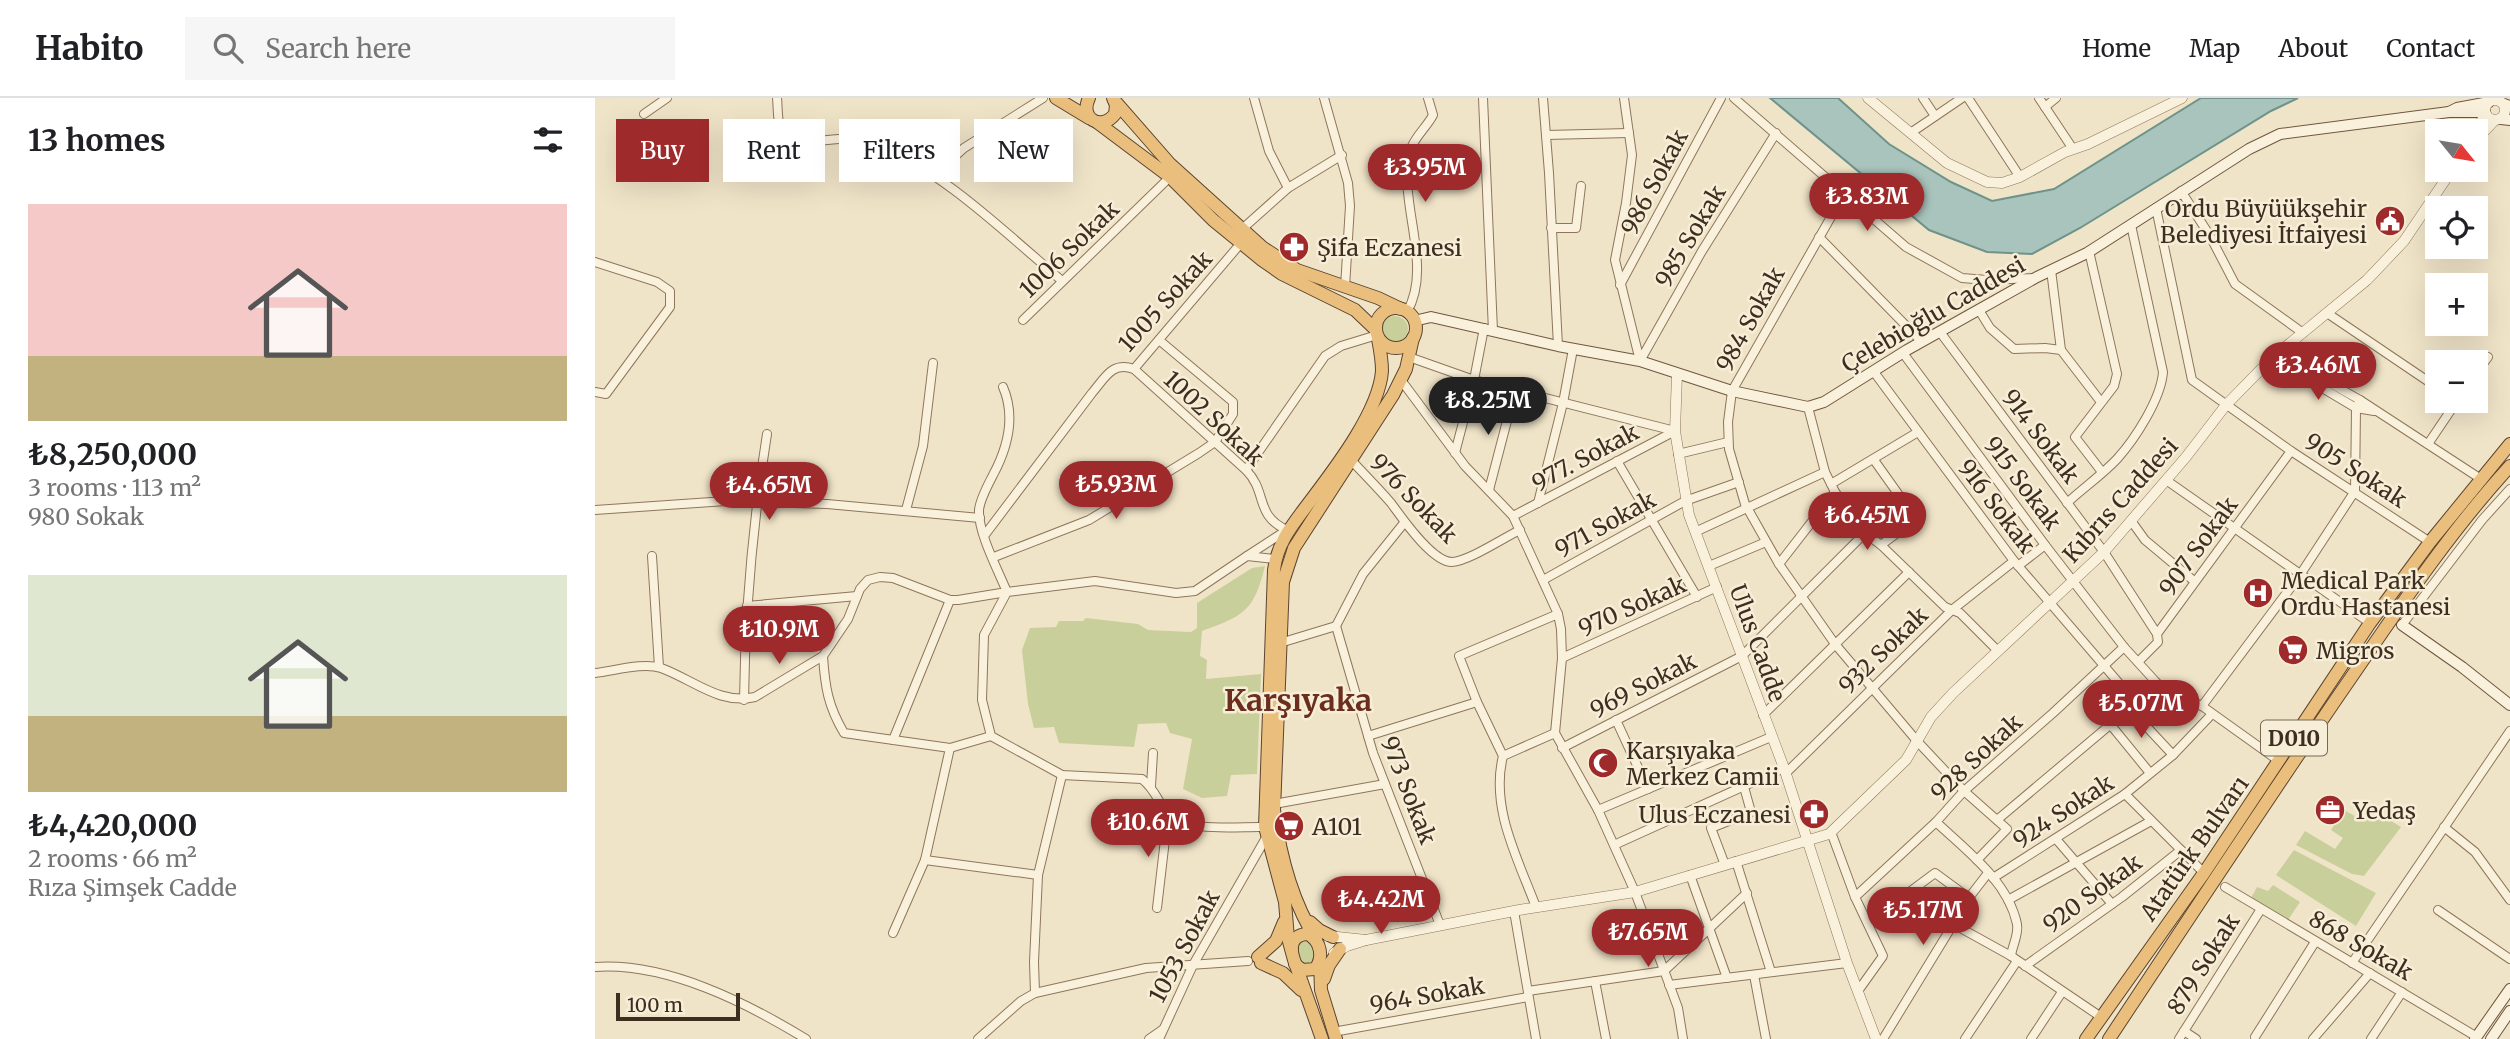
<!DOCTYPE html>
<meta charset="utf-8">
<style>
:root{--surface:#fff;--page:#f6f6f6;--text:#202124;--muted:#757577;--line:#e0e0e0;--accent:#9e2a2b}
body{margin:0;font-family:Merriweather,serif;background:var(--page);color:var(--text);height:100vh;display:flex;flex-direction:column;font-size:26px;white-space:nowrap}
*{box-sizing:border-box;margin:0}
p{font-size:23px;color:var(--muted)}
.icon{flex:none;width:38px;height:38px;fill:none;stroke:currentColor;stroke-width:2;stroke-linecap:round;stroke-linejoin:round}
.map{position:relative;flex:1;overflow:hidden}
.side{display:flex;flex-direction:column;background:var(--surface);width:595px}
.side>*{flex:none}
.top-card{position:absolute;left:21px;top:21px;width:665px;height:63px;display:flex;gap:14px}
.needle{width:46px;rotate:120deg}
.fabs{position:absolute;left:1830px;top:21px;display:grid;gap:14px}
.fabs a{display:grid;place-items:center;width:63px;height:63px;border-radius:0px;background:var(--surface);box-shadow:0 7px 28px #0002;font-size:35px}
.scale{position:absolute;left:21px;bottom:18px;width:124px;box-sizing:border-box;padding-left:7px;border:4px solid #3d2e20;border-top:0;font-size:19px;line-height:24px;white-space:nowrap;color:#3d2e20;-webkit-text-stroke:5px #f7eed8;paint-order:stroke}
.price{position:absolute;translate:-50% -60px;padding:0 16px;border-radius:24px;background:var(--accent);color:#fff;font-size:23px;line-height:46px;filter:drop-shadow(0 2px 4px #0008)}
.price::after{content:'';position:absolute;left:50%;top:42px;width:21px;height:16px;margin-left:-10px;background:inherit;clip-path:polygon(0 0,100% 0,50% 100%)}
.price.selected{background:#222;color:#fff}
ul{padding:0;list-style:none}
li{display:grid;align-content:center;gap:14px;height:371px;padding:0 28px}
li span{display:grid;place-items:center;height:217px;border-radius:0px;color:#555}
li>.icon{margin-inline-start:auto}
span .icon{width:126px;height:126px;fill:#fffc;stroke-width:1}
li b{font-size:30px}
h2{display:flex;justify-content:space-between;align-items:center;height:84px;padding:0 28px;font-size:30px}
.tag{padding:0 24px;border-radius:0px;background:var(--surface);box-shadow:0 7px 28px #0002;font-size:24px;line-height:63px}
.tag.selected{background:var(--accent);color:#fff}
header{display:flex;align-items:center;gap:42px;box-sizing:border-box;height:98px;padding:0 35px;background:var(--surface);border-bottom:2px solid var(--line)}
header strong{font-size:33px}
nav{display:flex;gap:38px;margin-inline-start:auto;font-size:24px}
.search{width:490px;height:63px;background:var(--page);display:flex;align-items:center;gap:18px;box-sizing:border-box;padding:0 24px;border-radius:0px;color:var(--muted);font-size:26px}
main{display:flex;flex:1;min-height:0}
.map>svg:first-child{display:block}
.green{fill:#c9cf9b}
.water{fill:#a9c4bc;stroke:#6f938a;stroke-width:2}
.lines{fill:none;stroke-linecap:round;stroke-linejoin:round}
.minor-casing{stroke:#8d765c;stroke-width:10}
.tertiary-casing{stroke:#8d765c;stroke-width:11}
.secondary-casing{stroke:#6f573f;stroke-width:12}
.trunk-casing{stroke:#5b4430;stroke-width:14}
.minor{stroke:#faf1dc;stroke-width:8}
.tertiary{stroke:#faf1dc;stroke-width:10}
.secondary{stroke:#faf1dc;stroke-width:10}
.trunk{stroke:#eabe7c;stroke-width:12}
.labels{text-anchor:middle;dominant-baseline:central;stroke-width:5;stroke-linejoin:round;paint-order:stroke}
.shield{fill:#f7eed8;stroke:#756857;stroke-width:2}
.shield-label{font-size:21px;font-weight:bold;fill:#3d2e20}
.street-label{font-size:23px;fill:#3d2e20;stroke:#f7eed8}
.poi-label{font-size:23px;fill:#3d2e20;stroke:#f7eed8;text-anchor:start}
.district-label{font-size:30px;font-weight:bold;fill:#6b2e1e;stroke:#f7eed8}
</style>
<header>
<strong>Habito</strong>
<div class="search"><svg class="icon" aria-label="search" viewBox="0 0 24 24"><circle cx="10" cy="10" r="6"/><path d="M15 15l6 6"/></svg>Search here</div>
<nav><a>Home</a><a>Map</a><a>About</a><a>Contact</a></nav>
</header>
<main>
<section class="side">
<h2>13 homes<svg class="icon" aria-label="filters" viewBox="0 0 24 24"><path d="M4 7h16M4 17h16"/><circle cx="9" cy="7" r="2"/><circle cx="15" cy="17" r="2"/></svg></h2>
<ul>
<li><span style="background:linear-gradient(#f6c9c9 70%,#c2b280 0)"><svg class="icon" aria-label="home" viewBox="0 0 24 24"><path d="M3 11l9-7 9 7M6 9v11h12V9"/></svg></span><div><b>₺8,250,000</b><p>3 rooms · 113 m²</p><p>980 Sokak</p></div></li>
<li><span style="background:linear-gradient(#dfe7d0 65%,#c2b280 0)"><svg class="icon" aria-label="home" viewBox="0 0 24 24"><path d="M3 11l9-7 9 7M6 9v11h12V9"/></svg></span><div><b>₺4,420,000</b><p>2 rooms · 66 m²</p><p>Rıza Şimşek Cadde</p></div></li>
</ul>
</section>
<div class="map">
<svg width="1915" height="941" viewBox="0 0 1915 941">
<rect width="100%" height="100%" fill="#f0e4c8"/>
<g class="green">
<circle cx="800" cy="231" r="13"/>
<path d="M670,468C659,513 649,518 607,533L605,558L612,562L611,581L666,576L662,676L636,677L632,698L607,700L588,691L597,641L575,635L571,625L543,626L539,649L464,645L459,629L439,630L433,606L427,552L435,530L461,529L464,523H488L491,520L543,526L553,532L596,534L602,530V505L657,470Z"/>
<path d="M1776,711L1806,729L1769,778L1757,776L1701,747L1710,733L1740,751L1748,740L1736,732L1749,712L1767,722Z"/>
<path d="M1699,752L1781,795L1761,828L1681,777Z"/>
<path d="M1678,787L1705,804L1693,822L1656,800L1662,789L1673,793Z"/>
<path d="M710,842L717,845L720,856L717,866H709C704,861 702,853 703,845Z"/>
</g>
<path class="water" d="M1175,0H1243L1294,46L1356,84L1397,103L1459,91L1606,0H1703L1676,13L1485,130L1437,156L1392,154L1334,132Z"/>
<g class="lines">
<g class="minor-casing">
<g id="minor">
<path d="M182,0C183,9 182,23 186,32C198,55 252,34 273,42C342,68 411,135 467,183"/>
<path d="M659,0L674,53L693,90"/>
<path d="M729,0L753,85L755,108L750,189"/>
<path d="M888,0L898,233"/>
<path d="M948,0L954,75L963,248"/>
<path d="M1029,0L1037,57L1031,105L1020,162L1045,263"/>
<path d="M1139,0L1311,149L1367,180L1392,182L1440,180"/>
<path d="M1328,0L1340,18"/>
<path d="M1373,0L1425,79"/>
<path d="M1444,0L1478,51"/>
<path d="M1450,9L1461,0"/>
<path d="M49,16L72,0"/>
<path d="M1317,34L1367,0"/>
<path d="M951,37L1034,35"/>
<path d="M338,78L369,50L448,0"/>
<path d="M1586,93L1615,138L1640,186L1708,235"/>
<path d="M1249,96L1137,293L1133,324L1134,351L1150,406L1184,466L1240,546L1322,643L1369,693L1412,731L1382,762"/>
<path d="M1561,110L1597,282L1696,353L1835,444"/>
<path d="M956,130H981L986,88"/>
<path d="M646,132L693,90L747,57"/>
<path d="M1224,139L1327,244"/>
<path d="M1494,153L1522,276L1519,288L1480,339L1507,374"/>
<path d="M0,164L62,184L75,193V209L11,296L0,294"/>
<path d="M1456,172L1466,252"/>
<path d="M1025,187L1126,0"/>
<path d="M1384,212L1395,230L1419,251L1450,250L1466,252L1506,304"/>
<path d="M812,214C839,167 802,104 815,53C819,39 832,29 838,17L833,0"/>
<path d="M1732,215L1843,290"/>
<path d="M428,222L575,79"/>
<path d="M1345,234L1509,454L1562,536"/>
<path d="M1308,255L1450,447L1529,549L1560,583L1572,595L1607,608L1684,663"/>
<path d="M1683,256L1765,302L1886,381"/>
<path d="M814,259L879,282L1080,333"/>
<path d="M1677,260L1761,310L1779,313"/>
<path d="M1045,263L1107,153L1181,35"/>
<path d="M539,271L646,145"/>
<path d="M1279,274L1419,463L1541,605L1550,627L1578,657"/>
<path d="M1881,275L1893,259"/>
<path d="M806,282L870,368L918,418L963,516L966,531L967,560L960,635L1003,712L1040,794L1083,910L1088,941"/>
<path d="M1213,309L1230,374L1240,394L1270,435L1286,447L1350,509L1365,515L1402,552"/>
<path d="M1833,346L1862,303"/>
<path d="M860,355L879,282L889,230"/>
<path d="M1083,356L1133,344"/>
<path d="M756,362C769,376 783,390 796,405C807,420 837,464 857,464C874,463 908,440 925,432"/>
<path d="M1279,362L1321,421L1286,447"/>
<path d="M1022,363L1102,499"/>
<path d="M651,372L730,258L746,248L782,237"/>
<path d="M1571,382L1775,525"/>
<path d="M1236,386L1323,334"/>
<path d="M894,392L920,292"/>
<path d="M943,405L968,305L978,251"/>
<path d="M1472,405C1488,390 1507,377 1522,361C1540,341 1566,301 1568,274L1536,127"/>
<path d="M0,412L131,403L232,406L385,420"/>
<path d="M311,412L328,348L338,265"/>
<path d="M918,418L1080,333"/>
<path d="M1537,424L1550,442L1599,483"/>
<path d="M1100,434L1230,374"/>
<path d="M389,438L497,295C510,280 517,263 539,271L651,372C673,394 659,417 692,432"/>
<path d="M57,458L64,569"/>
<path d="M652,458L692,432"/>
<path d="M399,459L494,422L604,355L620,344L638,316V304L564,242"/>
<path d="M1184,466L1240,394"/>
<path d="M1114,468L1171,444"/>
<path d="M1423,468L1450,447"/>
<path d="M948,482L1090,403L1144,384"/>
<path d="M152,508L262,498"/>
<path d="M1807,527L1887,422L1915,391"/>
<path d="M741,528L778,655L845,827"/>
<path d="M685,545L741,528L768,476L809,425"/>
<path d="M228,558C230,589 233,608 249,635L355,650L396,638"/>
<path d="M967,560L1122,489"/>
<path d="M1543,564L1563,544L1562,536L1696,353"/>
<path d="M0,575C19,573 48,564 66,570C99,582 124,607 160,599L228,558L253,521L265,491L273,482L285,479L298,480L355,502H363L412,494C403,472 383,435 384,412C385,401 393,387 398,377C413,349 421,319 408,289"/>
<path d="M149,602C150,512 158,424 172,336"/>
<path d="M1607,608L1705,477L1760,393L1761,310L1765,302"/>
<path d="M1168,617L1314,474"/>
<path d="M1021,622L1053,691"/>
<path d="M1515,626L1555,675"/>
<path d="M773,638L882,604"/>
<path d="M298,642L355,502"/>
<path d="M967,650L1147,558L1270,435"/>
<path d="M908,658L882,604L864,558L963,516"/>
<path d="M1191,675L1357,512L1419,463"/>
<path d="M556,688L558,655"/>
<path d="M1530,696L1609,775"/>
<path d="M679,706L790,686"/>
<path d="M1003,712L1176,639"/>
<path d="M1402,722L1541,605"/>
<path d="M1341,724C1371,752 1413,783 1422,826C1424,837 1417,848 1416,858"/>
<path d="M670,729C645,728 591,735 573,716C563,704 560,691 547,681L467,677L396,638L387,602L389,537L412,494L500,483L581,495L600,493L652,458L680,461"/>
<path d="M1849,729L1880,754L1915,802"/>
<path d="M1236,734L1260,799L1288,858L1263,893"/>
<path d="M1461,741L1517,806"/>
<path d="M1019,747L1189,670"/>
<path d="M330,762L443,777"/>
<path d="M1141,763L1176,874"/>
<path d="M1130,767L1116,730L1156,714L1149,689"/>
<path d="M1095,777L1132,880"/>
<path d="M1398,780L1530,696L1578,657L1617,616"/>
<path d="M1630,789L1882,939"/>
<path d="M1260,799L1341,724L1369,693L1458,615L1529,549"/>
<path d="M1413,802L1556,723"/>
<path d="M941,809C923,761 895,710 908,658L960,635"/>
<path d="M562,810L573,716"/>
<path d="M1843,812L1915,861"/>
<path d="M919,813L941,941"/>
<path d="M1273,825L1340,775L1374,800"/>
<path d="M1360,827L1416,858L1506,919"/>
<path d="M298,835L330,762L355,650"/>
<path d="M1757,865L1915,633"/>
<path d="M1430,868L1527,799L1586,752"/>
<path d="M0,869C72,864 152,905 211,941"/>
<path d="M1159,877L1171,941"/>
<path d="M1000,883L1011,941"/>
<path d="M1074,887L1252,865"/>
<path d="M933,893L1069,873L1152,795"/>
<path d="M440,895L439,864L443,777L467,677"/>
<path d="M1589,933L1601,941"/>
<path d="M738,934L933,899"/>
<path d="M1660,939L1720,844"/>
<path d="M383,941L426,903L440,895L551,870L653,863"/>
<path d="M554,941L567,932"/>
<path d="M564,941L598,867L672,738"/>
<path d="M1288,941L1376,797L1393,775"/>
<path d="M1370,941L1422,863"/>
<path d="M1436,941L1467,894"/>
<path d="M1584,941L1666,811"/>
<path d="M1718,941L1775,875"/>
<path d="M1776,941L1807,894"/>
</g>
</g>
<g class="tertiary-casing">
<g id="tertiary">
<path d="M1273,0L1352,65L1392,84L1407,85L1425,79L1470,54L1493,46L1587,0"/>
<circle cx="1900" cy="12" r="10"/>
<path d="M1880,33L1891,16"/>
<path d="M1881,42L1899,23"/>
<path d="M1082,276L1080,333L1094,417L1189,670L1252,865L1281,941"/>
<path d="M733,838L771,842L752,848L739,855"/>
<path d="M771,842L924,812L1040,794L1234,736L1311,662L1336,619L1358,595L1509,454L1591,359L1631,307L1677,260L1772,182L1809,143L1857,72"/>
</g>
</g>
<g class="secondary-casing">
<g id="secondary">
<path d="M1909,6L1915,8"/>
<path d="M1890,14H1854L1862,10L1894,4"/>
<path d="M1906,21L1915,22"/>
<path d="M819,223L836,219L963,248L1045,263L1137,293L1213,309L1229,304L1312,252L1442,179L1492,155L1654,51L1685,36L1854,14"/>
<path d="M1807,527L1867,569L1915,607"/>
<path d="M1880,941L1915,891"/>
<path d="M1896,941L1915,913"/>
</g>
</g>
<g class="trunk-casing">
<g id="trunk">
<path d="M461,0L494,20"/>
<path d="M494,0C484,20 506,34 520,16L521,7L518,0"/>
<path d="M519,2L575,66L667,149L702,172L783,200L806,211"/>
<path d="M503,25L575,79L618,122L667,162L687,176L760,212L781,232"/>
<circle cx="801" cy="230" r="20"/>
<path d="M715,824L724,832L738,839"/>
<path d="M721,841C696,802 685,757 679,712L688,484L699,450L798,297L811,271L818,240"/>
<path d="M697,852C696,842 703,836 713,836C726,843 729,860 720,871L707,872L700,866"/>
<path d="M663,859L681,843L689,824"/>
<path d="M725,864L726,892L741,941"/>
<path d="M666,865L688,875L706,892"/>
<path d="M729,881L734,867L745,851"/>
<path d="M727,941L699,862L693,840L690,804L670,729L679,472C682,445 698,426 713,406C738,373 784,314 787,273C787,263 785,251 783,241"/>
<path d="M1491,941L1609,775L1775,525L1835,444L1915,346"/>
<path d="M1514,941C1590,826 1666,711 1744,597C1798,519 1851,438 1915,368"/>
</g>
</g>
<use href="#minor" class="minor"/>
<use href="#tertiary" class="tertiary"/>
<use href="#secondary" class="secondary"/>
<use href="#trunk" class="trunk"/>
</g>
<defs>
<g id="civic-disc" transform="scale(1.575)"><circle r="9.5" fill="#9e2a2b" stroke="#f7eed8"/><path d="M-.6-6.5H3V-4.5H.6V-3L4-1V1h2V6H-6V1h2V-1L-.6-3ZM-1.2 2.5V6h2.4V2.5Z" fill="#fff"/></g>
<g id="pharmacy-disc" transform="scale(1.575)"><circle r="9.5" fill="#9e2a2b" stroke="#f7eed8"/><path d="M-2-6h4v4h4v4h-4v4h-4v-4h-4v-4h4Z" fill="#fff"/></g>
<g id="hospital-disc" transform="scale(1.575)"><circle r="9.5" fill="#9e2a2b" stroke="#f7eed8"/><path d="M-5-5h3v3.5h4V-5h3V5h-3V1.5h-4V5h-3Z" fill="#fff"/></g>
<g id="supermarket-disc" transform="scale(1.575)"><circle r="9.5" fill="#9e2a2b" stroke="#f7eed8"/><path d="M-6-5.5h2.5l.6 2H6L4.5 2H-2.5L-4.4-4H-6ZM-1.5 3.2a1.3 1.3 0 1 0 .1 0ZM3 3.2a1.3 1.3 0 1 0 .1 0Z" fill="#fff"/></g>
<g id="mosque-disc" transform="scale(1.575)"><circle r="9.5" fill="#9e2a2b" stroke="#f7eed8"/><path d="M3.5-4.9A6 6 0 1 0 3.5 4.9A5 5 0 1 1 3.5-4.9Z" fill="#fff"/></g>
<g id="office-disc" transform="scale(1.575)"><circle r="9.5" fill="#9e2a2b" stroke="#f7eed8"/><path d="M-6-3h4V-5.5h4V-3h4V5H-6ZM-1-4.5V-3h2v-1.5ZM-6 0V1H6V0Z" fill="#fff"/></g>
</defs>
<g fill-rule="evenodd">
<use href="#civic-disc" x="1795" y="123"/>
<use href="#pharmacy-disc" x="699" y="149"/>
<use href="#hospital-disc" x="1663" y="495"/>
<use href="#supermarket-disc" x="1698" y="552"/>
<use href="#mosque-disc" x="1008" y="665"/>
<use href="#office-disc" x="1735" y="712"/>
<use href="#pharmacy-disc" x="1219" y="716"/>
<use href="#supermarket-disc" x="694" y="728"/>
</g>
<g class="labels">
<rect class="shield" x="1666" y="622.5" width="66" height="35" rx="5"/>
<g class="shield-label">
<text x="1699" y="640">D010</text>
</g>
<g class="street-label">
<text transform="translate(1059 84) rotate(-62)">986 Sokak</text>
<text transform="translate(1095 138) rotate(-59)">985 Sokak</text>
<text transform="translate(474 151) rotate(-44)">1006 Sokak</text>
<text transform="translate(570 203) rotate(-48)">1005 Sokak</text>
<text transform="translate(1338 216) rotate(-30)">Çelebioğlu Caddesi</text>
<text transform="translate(1155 221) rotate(-61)">984 Sokak</text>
<text transform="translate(619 320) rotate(43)">1002 Sokak</text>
<text transform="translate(1446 338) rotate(53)">914 Sokak</text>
<text transform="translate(990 359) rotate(-28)">977. Sokak</text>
<text transform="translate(1761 372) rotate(33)">905 Sokak</text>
<text transform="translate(1428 385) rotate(53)">915 Sokak</text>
<text transform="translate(819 400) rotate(46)">976 Sokak</text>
<text transform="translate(1525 402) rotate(-48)">Kıbrıs Caddesi</text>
<text transform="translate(1402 408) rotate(53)">916 Sokak</text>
<text transform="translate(1010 426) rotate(-29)">971 Sokak</text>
<text transform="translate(1603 448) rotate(-54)">907 Sokak</text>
<text transform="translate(1037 508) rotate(-24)">970 Sokak</text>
<text transform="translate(1163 545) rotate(70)">Ulus Cadde</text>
<text transform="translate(1288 552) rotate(-44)">932 Sokak</text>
<text transform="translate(1048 587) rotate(-27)">969 Sokak</text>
<text transform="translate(1381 659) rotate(-43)">928 Sokak</text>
<text transform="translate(814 692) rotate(69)">973 Sokak</text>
<text transform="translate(1468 713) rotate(-33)">924 Sokak</text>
<text transform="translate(1599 750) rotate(-55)">Atatürk Bulvarı</text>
<text transform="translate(1497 795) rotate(-36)">920 Sokak</text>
<text transform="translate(1766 847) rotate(30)">868 Sokak</text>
<text transform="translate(589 848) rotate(-62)">1053 Sokak</text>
<text transform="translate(1608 866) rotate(-58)">879 Sokak</text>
<text transform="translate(832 897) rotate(-10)">964 Sokak</text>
</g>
<g class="poi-label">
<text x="1772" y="110" text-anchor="end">Ordu Büyüükşehir<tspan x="1772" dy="26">Belediyesi İtfaiyesi</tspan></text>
<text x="722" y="149">Şifa Eczanesi</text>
<text x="1686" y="482">Medical Park<tspan x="1686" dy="26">Ordu Hastanesi</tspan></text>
<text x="1721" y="552">Migros</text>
<text x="1031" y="652">Karşıyaka<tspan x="1031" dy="26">Merkez Camii</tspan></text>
<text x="1758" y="712">Yedaş</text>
<text x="1196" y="716" text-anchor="end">Ulus Eczanesi</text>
<text x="717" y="728">A101</text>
</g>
<g class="district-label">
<text x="703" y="602">Karşıyaka</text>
</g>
</g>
</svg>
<div class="fabs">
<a><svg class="needle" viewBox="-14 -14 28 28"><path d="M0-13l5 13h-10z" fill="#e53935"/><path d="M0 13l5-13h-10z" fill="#757577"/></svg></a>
<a><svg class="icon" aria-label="locate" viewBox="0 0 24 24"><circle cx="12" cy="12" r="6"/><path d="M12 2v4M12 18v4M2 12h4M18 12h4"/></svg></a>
<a>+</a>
<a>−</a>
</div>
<div class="scale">100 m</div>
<b class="price" style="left:830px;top:106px">₺3.95M</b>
<b class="price" style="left:1272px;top:135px">₺3.83M</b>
<b class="price" style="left:1723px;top:304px">₺3.46M</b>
<b class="price selected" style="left:893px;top:339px">₺8.25M</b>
<b class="price" style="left:521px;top:423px">₺5.93M</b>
<b class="price" style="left:174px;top:424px">₺4.65M</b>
<b class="price" style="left:1272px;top:454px">₺6.45M</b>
<b class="price" style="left:184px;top:568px">₺10.9M</b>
<b class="price" style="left:1546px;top:642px">₺5.07M</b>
<b class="price" style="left:553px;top:761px">₺10.6M</b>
<b class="price" style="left:786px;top:838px">₺4.42M</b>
<b class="price" style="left:1328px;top:849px">₺5.17M</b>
<b class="price" style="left:1053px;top:871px">₺7.65M</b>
<div class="top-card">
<a class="tag selected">Buy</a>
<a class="tag">Rent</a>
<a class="tag">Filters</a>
<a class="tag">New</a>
</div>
</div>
</main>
